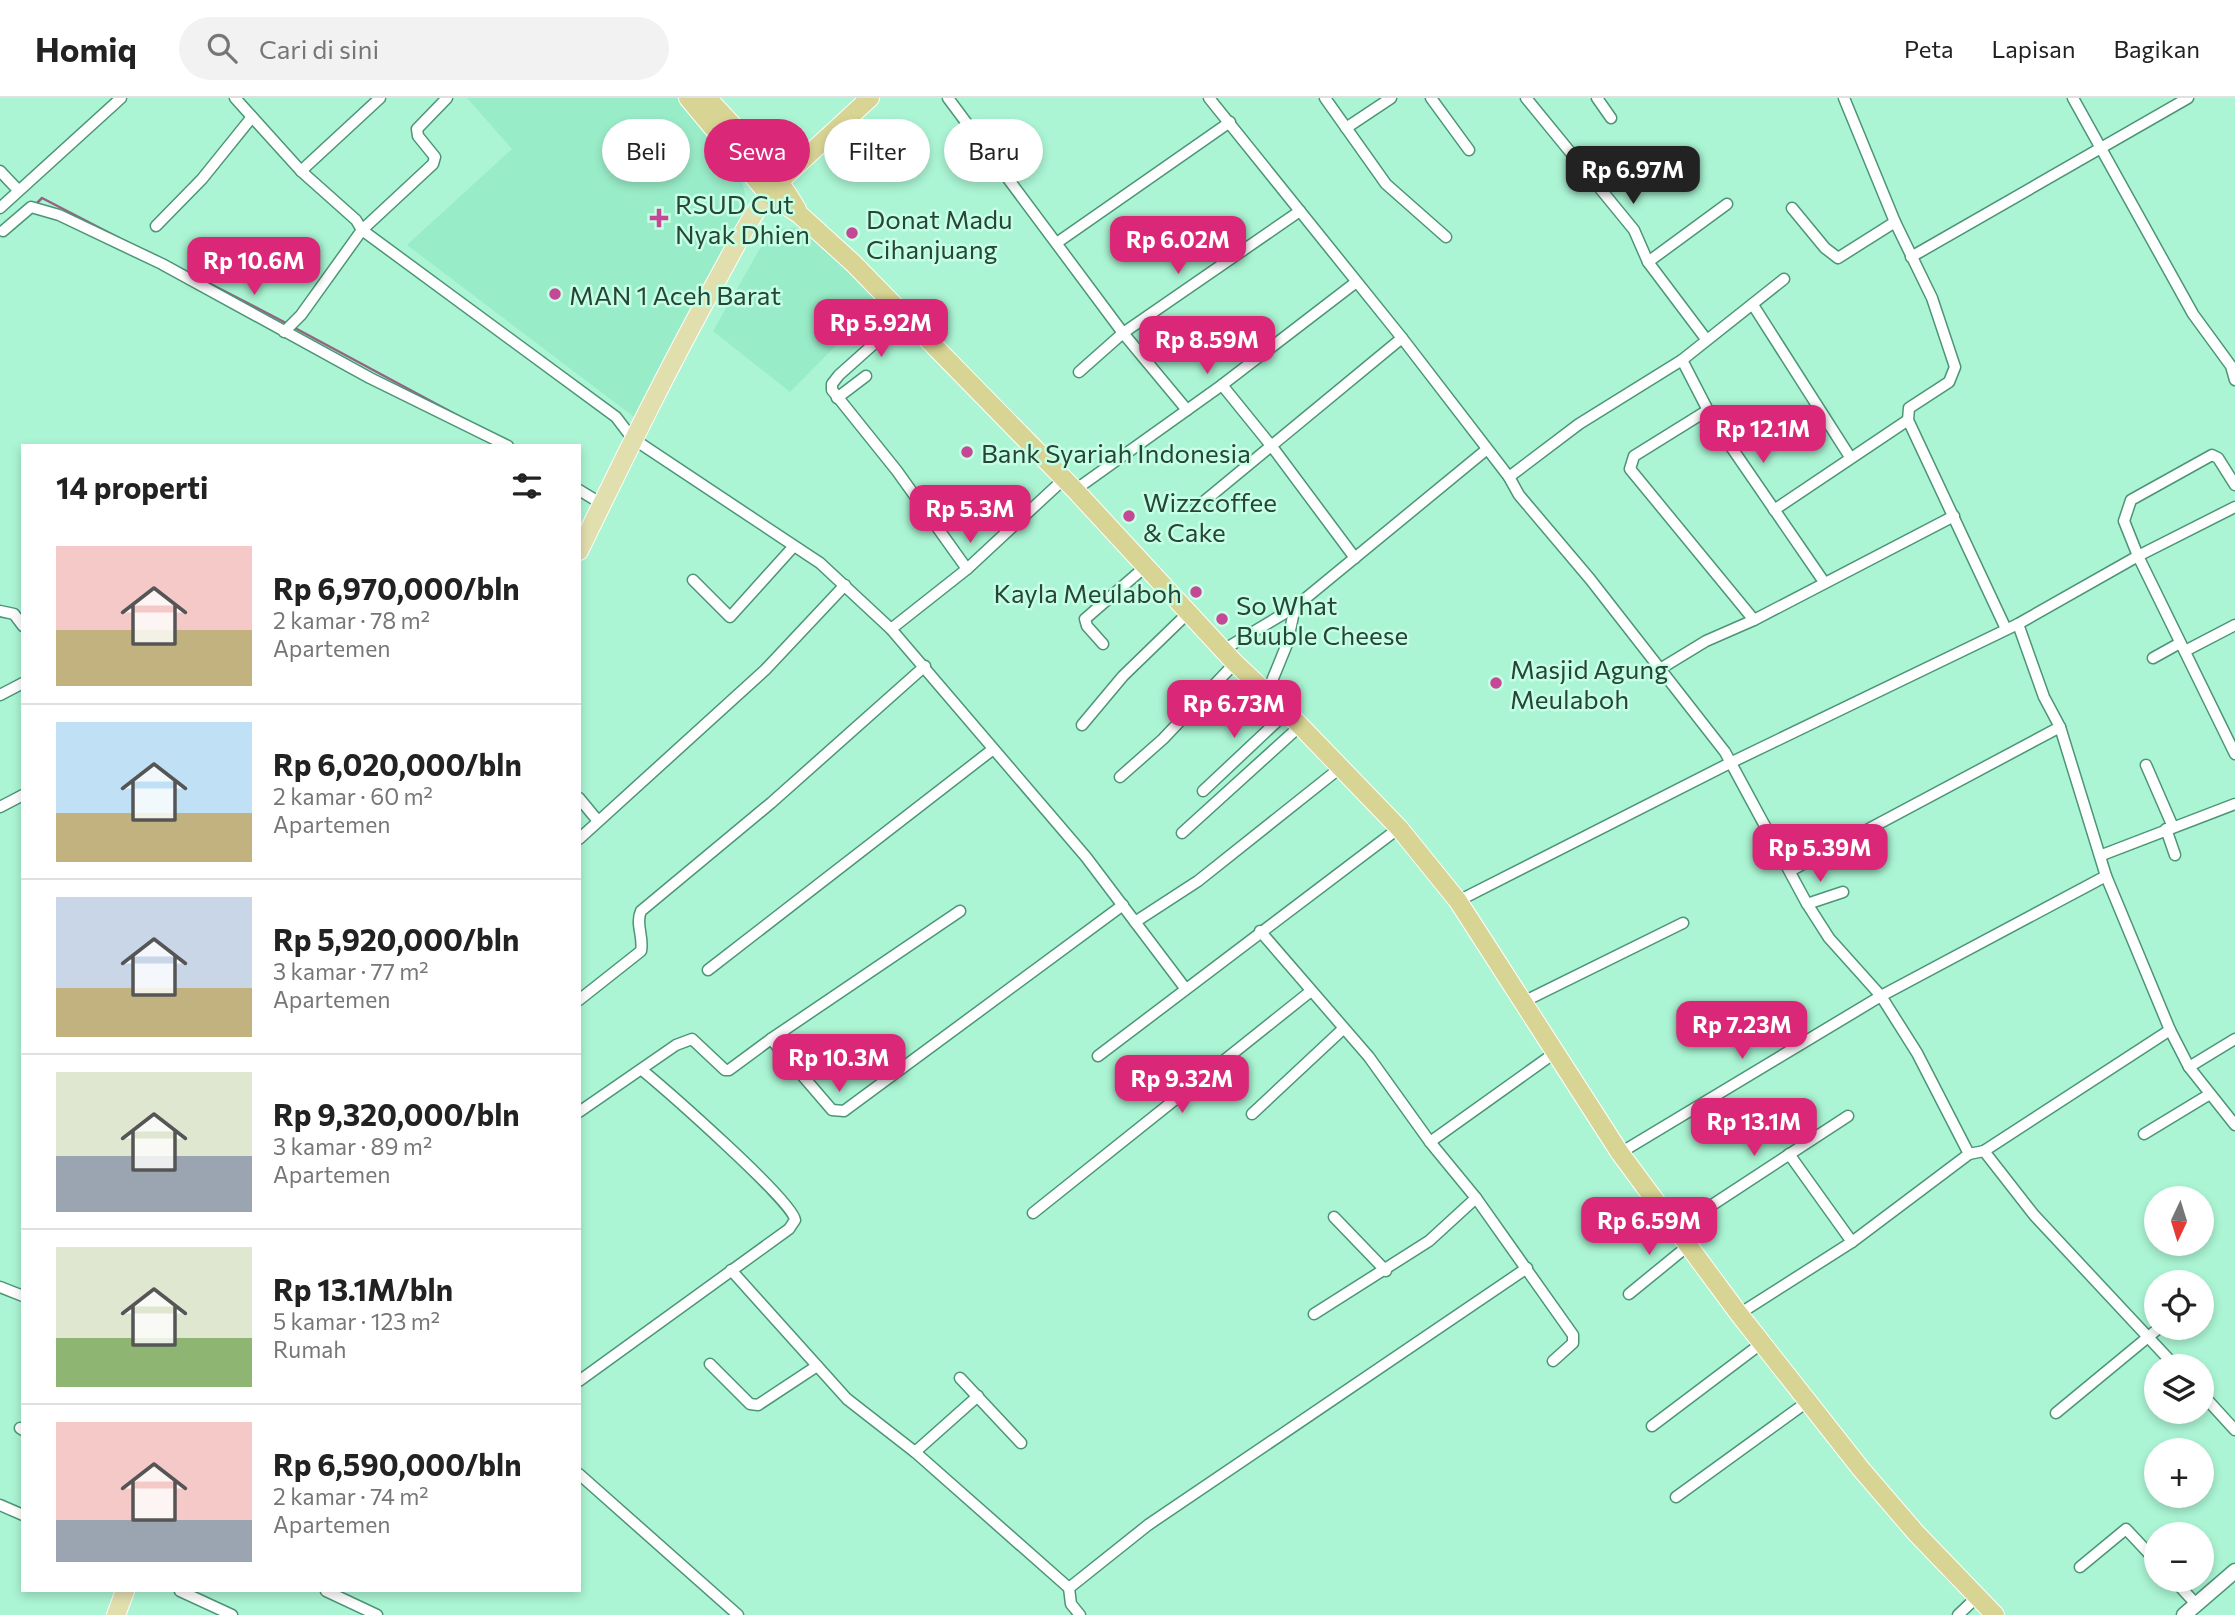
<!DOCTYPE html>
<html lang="id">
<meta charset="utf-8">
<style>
:root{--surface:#fff;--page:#f2f2f2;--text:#222;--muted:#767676;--line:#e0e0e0;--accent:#db2777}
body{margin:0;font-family:Commissioner,sans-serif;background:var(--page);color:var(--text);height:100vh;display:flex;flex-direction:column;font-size:26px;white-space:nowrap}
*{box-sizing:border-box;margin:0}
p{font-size:23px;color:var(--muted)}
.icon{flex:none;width:38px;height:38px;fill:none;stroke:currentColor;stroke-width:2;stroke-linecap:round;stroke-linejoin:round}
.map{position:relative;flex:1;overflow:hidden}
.details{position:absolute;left:21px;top:346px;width:560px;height:1148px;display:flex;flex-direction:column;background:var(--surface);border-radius:0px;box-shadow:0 4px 10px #0003}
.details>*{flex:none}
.guide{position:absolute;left:602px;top:21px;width:665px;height:63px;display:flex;gap:14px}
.needle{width:46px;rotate:184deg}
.buttons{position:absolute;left:2144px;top:1088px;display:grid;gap:14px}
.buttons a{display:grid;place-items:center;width:70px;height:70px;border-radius:50%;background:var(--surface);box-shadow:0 4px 10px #0003;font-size:35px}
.price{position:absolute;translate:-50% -60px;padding:0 16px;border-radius:14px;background:var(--accent);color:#fff;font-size:23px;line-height:46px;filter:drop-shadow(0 2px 4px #0008)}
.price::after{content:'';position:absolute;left:50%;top:42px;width:21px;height:16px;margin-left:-10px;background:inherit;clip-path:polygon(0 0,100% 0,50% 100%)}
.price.current{background:#222;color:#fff}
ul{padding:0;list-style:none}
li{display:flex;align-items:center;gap:21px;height:175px;padding:0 35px}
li+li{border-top:2px solid var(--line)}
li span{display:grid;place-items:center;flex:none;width:196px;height:140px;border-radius:0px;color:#555}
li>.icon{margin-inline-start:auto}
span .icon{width:84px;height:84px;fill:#fffc;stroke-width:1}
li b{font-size:30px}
h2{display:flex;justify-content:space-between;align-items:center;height:84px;padding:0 35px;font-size:30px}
.chip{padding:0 24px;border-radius:32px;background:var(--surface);box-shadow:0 4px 10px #0003;font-size:24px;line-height:63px}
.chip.current{background:var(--accent);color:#fff}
header{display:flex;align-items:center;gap:42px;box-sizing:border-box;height:98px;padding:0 35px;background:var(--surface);border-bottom:2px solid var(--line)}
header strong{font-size:33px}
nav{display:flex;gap:38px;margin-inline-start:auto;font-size:24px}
.search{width:490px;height:63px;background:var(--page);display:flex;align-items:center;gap:18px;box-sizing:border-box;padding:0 24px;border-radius:38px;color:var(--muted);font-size:26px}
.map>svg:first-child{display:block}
.built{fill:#99ecc8}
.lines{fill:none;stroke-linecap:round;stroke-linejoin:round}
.stream{stroke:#946481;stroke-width:2.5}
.minor-casing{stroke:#4c9577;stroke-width:13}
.tertiary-casing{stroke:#4c9577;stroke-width:17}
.primary-casing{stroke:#fff;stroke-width:20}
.trunk-casing{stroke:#fff;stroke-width:20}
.minor{stroke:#fff;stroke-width:10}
.tertiary{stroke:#fff;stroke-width:14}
.primary{stroke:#e2dfaf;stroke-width:18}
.trunk{stroke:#d8d494;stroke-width:18}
.poi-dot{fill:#c54897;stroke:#c5ffe4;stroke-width:2.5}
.labels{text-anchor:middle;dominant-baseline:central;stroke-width:5;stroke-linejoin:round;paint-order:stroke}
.poi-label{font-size:26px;fill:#264437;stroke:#c5ffe4;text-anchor:start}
</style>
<header>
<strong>Homiq</strong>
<div class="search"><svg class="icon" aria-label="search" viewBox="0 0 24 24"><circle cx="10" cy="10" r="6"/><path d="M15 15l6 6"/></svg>Cari di sini</div>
<nav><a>Peta</a><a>Lapisan</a><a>Bagikan</a></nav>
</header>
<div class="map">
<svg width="2235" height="1517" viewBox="0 0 2235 1517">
<rect width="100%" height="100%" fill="#abf5d4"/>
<g class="built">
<path d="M467,0H678L732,60L742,81L747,108L742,132L638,322L407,147L512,51Z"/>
<path d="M810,129L882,201L790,294L713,233L767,138L784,130Z"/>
</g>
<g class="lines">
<g class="stream">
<path d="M35,107L42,100L127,144"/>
<path d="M199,180L286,225"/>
<path d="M295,230L468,323"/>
</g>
<g class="minor-casing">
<g id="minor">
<path d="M235,0L301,73L356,122L362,132L616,319L632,340L820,465L891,531L1086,759L1185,890"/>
<path d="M948,0L1123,235L1187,312"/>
<path d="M1209,0L1402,240L1509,379L1519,397L1590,481L1725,654L1806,804L1829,840L1881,898L1917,955L1969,1056"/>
<path d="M1325,0L1386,86L1446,139"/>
<path d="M1431,0L1469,52"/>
<path d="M1526,0L1634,132L1648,164L1706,241"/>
<path d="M1597,0L1611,20"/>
<path d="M1844,0L1895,124L1932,200L1955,269L1949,284L1909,310L1908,322L2006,531"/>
<path d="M2073,0L2193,216L2231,268L2235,282"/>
<path d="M1346,30L1391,0"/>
<path d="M0,73L18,92"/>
<path d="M301,73L380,0"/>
<path d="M0,110L121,0"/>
<path d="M1792,110L1825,150L1838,160L1895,124"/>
<path d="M156,128L202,81L252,19"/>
<path d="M3,133L31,109L59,117L162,166L370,280L508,348"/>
<path d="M1058,144L1230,24"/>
<path d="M1911,159L2188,0"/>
<path d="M1648,164L1727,106"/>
<path d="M1753,207L1850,359"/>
<path d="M904,219L839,277L832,286V292L897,373L967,471"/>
<path d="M284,234L301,217L362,132L433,66L435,59L418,38L417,31L447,0"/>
<path d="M1682,262L1714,324L1824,484"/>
<path d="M1079,274L1123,235L1300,113"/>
<path d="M1222,287L1273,350L1355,460"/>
<path d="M837,300L866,278"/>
<path d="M1708,312L1634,358L1630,371L1754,522"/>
<path d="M1509,379L1579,326L1682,262L1784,181"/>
<path d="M2235,387L2218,360L2212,357L2131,402L2124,423L2138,458L2235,656"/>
<path d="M579,392L602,406"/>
<path d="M1075,392L1222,287L1355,185"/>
<path d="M1196,410L1402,240"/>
<path d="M1774,412L1908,322"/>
<path d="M693,482L730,519L794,448"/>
<path d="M0,513L14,516L23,528"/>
<path d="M2018,526L2044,599L2060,629L2106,778L2170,932L2189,969L2235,1027"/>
<path d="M891,531L967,471L1064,381"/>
<path d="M1103,546L1087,528L1085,521L1145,469"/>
<path d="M1223,552L1295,509L1486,352"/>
<path d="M2185,553L2235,527"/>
<path d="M2153,560L2180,545"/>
<path d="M1660,571L1706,543L1754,522L1954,418"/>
<path d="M1267,595L1287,546L1295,509"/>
<path d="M0,597L23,585"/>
<path d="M1082,627L1123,578L1188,515"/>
<path d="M2146,667L2173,729"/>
<path d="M1120,679L1163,641L1235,565"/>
<path d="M1203,693L1287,614"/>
<path d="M579,700L598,723"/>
<path d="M0,709L23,697"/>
<path d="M2166,731L2175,757"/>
<path d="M1182,735L1300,628"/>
<path d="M579,741L765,572L845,487"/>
<path d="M2102,757L2235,706"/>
<path d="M1790,773L2060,629"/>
<path d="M1458,803L1730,665L2018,526L2138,458L2235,409"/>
<path d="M1807,806L1843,794"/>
<path d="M1135,824L1198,783L1340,670"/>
<path d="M1260,833L1369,959L1430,1044L1476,1100L1573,1237V1245L1553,1263"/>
<path d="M708,872L992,652"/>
<path d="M579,902L641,853C644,839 635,826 641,813L771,705L925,568"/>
<path d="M1523,904L1683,825"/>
<path d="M771,941L960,813"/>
<path d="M1098,958L1399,730"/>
<path d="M2189,969L2235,941"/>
<path d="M579,1014L676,947L692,941L725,972H729L771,941L832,1012L844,1013L1123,807"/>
<path d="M1252,1016L1343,931"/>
<path d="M2144,1036L2210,996"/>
<path d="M1430,1044L1556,954"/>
<path d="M1984,1053L2034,1117L2176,1269"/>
<path d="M1620,1055L1881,898L2106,778"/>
<path d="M1789,1056L1852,1144"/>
<path d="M1033,1115L1311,893"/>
<path d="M1334,1119L1386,1173"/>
<path d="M1677,1130L1848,1018"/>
<path d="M731,1172L847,1301L915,1354L1069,1490"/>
<path d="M0,1189L23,1198"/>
<path d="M1629,1196L1689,1147"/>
<path d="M1314,1216L1429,1143L1476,1100"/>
<path d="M1739,1216L1852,1144L1969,1056L1984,1053L2170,932"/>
<path d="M710,1266L750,1306L758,1307L817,1268"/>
<path d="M960,1280L1021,1345"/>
<path d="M579,1283L789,1131L795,1122C793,1103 665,991 642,972"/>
<path d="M2202,1296L2235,1332"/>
<path d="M2056,1315L2159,1230"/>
<path d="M1652,1328L1762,1245"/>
<path d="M20,1330L23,1332"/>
<path d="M915,1354L978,1298"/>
<path d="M579,1376L738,1517"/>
<path d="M1676,1399L1807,1304"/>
<path d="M0,1407L23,1417"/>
<path d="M2080,1469L2126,1431L2156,1463"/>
<path d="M2174,1482L2196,1506"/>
<path d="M180,1493L232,1517"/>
<path d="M326,1493L377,1517"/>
<path d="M1080,1517L1071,1506L1069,1490L1148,1427L1527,1170"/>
<path d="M1958,1517L1978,1498"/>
</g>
</g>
<g class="tertiary-casing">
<path id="tertiary" d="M2184,1517L2235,1473"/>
</g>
<g class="primary-casing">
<g id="primary">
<path d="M579,453C622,365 664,278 711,193C732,156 750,116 778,84"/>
<path d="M116,1517L125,1493"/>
</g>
</g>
<g class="trunk-casing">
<g id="trunk">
<path d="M688,0L768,96L799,116L853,165L1075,392L1235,565L1287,614L1399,730L1458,803L1620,1055L1739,1216L1861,1371L1916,1435L1995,1517"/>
<path d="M707,0C741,35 772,69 797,111"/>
<path d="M780,83L870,0"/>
</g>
</g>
<use href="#minor" class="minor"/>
<use href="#tertiary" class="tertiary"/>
<use href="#primary" class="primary"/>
<use href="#trunk" class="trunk"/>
</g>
<g class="poi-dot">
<path d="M655.5 109.5h7v7h7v7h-7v7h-7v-7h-7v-7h7z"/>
<circle cx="852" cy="135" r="7"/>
<circle cx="555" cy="196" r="7"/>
<circle cx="967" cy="354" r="7"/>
<circle cx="1129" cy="418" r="7"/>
<circle cx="1196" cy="494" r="7"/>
<circle cx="1222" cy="521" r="7"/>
<circle cx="1496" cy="585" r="7"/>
</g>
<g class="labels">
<g class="poi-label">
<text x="675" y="105">RSUD Cut<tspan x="675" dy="30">Nyak Dhien</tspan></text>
<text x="866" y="120">Donat Madu<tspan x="866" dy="30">Cihanjuang</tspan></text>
<text x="569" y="196">MAN 1 Aceh Barat</text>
<text x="981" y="354">Bank Syariah Indonesia</text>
<text x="1143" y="403">Wizzcoffee<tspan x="1143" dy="30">&amp; Cake</tspan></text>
<text x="1182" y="494" text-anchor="end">Kayla Meulaboh</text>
<text x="1236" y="506">So What<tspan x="1236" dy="30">Buuble Cheese</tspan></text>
<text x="1510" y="570">Masjid Agung<tspan x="1510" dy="30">Meulaboh</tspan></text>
</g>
</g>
</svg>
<div class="buttons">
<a><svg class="needle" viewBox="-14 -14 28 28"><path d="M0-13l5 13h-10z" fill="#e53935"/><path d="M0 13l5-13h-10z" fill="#767676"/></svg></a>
<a><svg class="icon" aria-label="locate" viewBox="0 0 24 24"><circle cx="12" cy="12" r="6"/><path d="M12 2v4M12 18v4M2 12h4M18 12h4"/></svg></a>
<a><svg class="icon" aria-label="layers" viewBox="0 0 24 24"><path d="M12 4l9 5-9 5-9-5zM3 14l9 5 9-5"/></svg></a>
<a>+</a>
<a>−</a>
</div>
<b class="price current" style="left:1633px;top:108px">Rp 6.97M</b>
<b class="price" style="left:1178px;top:178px">Rp 6.02M</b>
<b class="price" style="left:254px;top:199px">Rp 10.6M</b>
<b class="price" style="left:881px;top:261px">Rp 5.92M</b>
<b class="price" style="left:1207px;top:278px">Rp 8.59M</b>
<b class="price" style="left:1763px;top:367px">Rp 12.1M</b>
<b class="price" style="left:970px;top:447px">Rp 5.3M</b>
<b class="price" style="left:1234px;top:642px">Rp 6.73M</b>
<b class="price" style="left:1820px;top:786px">Rp 5.39M</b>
<b class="price" style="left:1742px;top:963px">Rp 7.23M</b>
<b class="price" style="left:839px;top:996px">Rp 10.3M</b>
<b class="price" style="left:1182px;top:1017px">Rp 9.32M</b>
<b class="price" style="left:1754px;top:1060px">Rp 13.1M</b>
<b class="price" style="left:1649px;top:1159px">Rp 6.59M</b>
<div class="guide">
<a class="chip">Beli</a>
<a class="chip current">Sewa</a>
<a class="chip">Filter</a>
<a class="chip">Baru</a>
</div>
<section class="details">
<h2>14 properti<svg class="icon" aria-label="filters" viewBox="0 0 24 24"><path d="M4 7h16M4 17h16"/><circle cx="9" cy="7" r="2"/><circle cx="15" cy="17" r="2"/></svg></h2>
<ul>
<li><span style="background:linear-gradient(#f6c9c9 60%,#c2b280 0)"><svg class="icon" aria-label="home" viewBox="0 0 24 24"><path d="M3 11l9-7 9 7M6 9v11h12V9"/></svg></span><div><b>Rp 6,970,000/bln</b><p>2 kamar · 78 m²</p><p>Apartemen</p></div></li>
<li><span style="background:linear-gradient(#bfe0f5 65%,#c2b280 0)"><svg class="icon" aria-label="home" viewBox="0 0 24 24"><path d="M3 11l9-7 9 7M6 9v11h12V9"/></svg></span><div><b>Rp 6,020,000/bln</b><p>2 kamar · 60 m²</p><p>Apartemen</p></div></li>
<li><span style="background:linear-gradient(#c9d6e8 65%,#c2b280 0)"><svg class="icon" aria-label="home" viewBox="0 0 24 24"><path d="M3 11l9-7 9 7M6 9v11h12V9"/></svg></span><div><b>Rp 5,920,000/bln</b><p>3 kamar · 77 m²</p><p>Apartemen</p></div></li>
<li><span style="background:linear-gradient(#dfe7d0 60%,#9aa5b1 0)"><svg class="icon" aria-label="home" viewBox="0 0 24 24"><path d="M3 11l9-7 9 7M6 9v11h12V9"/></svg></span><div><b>Rp 9,320,000/bln</b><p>3 kamar · 89 m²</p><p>Apartemen</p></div></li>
<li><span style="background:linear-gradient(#dfe7d0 65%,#8fb573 0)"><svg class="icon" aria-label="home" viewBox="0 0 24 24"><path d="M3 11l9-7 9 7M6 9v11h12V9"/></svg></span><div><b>Rp 13.1M/bln</b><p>5 kamar · 123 m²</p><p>Rumah</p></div></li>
<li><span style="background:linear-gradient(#f6c9c9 70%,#9aa5b1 0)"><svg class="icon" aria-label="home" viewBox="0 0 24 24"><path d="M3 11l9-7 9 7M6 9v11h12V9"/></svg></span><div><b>Rp 6,590,000/bln</b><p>2 kamar · 74 m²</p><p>Apartemen</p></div></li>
</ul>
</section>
</div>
